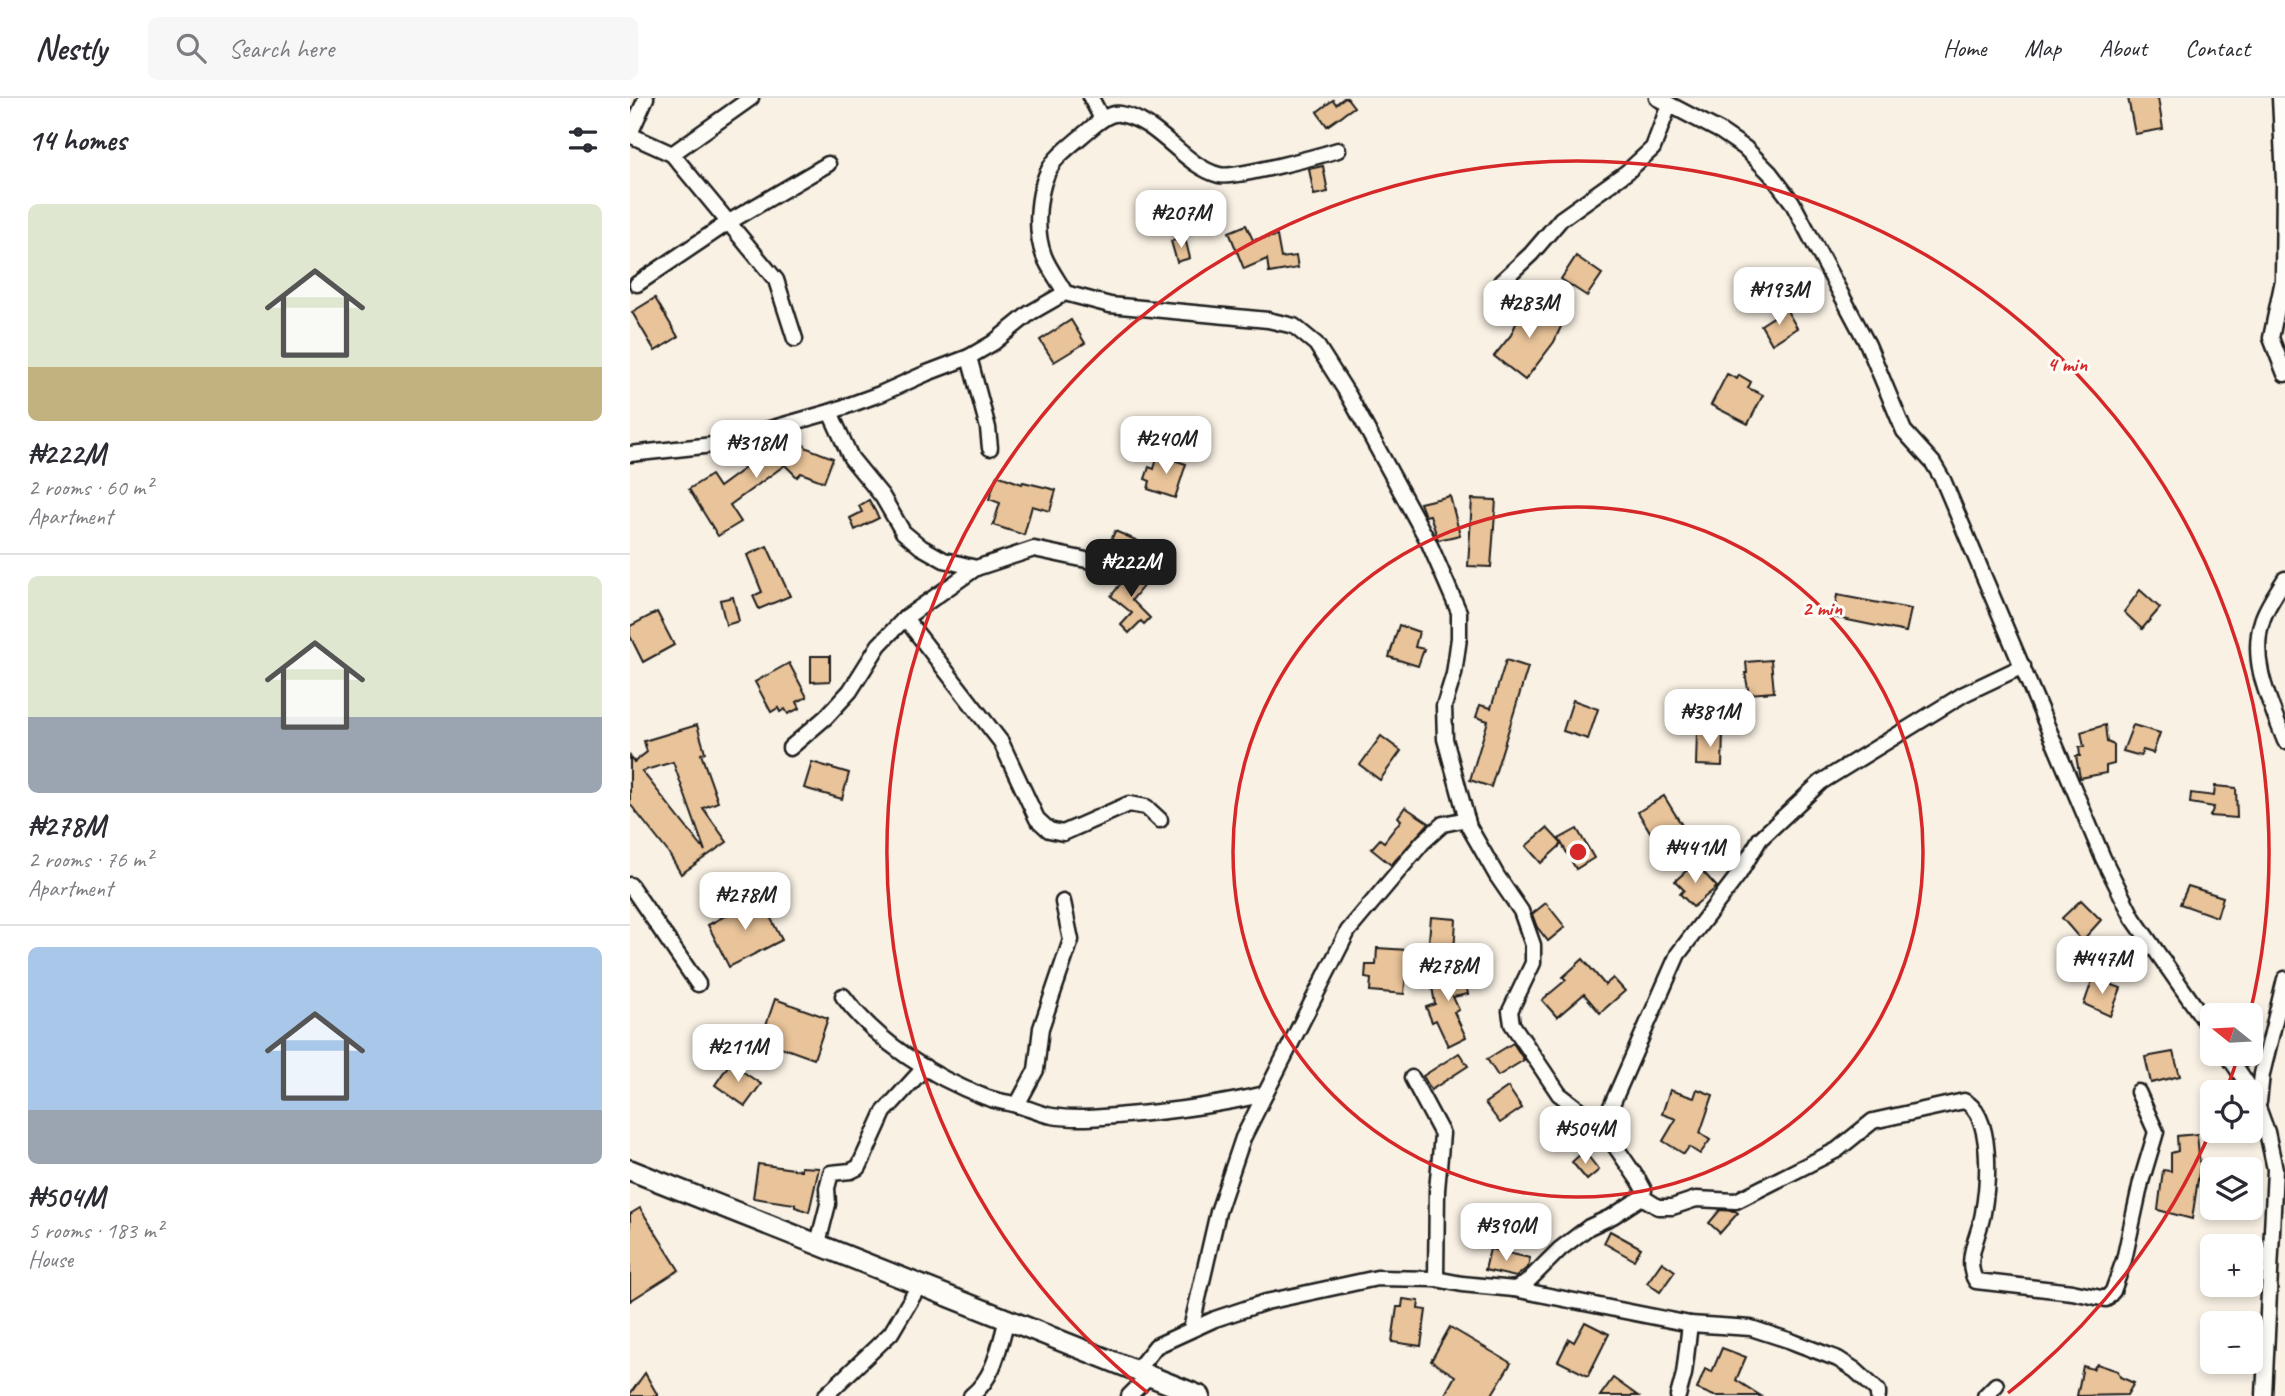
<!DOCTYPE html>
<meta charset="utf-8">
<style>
:root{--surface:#fff;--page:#f7f7f7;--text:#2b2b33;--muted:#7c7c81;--line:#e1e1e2;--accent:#1c1c1c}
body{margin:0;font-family:Caveat,sans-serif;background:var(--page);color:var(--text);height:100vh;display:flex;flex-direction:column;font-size:26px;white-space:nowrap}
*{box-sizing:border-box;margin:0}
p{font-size:23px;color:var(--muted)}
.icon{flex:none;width:38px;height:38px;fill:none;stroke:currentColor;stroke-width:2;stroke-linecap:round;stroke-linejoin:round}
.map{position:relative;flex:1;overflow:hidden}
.side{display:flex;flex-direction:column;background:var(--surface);width:630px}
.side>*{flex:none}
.needle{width:46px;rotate:288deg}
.controls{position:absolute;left:1570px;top:905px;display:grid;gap:14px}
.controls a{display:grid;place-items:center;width:63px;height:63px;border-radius:10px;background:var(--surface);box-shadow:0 4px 10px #0003;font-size:35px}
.price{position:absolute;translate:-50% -60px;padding:0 16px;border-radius:14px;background:#fff;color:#222;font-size:23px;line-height:46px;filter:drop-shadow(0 2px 4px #0008)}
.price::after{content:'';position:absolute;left:50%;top:42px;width:21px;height:16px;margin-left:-10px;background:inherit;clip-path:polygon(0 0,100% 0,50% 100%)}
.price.selected{background:var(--accent);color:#fff}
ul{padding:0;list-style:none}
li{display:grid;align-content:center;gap:14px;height:371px;padding:0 28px}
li+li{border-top:2px solid var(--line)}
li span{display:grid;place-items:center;height:217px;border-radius:10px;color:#555}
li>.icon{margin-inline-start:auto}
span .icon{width:126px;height:126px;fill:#fffc;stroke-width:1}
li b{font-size:30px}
h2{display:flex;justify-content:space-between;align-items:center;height:84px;padding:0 28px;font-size:30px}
header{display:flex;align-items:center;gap:42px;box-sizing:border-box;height:98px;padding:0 35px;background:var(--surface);border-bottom:2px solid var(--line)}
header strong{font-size:33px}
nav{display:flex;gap:38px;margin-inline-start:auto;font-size:24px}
.search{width:490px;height:63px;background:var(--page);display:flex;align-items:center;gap:18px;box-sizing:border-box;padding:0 24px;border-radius:10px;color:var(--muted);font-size:26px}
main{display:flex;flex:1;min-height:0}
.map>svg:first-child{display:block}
.building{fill:#e9c399;stroke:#1c1c1c;stroke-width:2;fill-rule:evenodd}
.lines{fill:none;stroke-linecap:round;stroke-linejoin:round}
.minor-casing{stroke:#1c1c1c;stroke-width:19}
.major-casing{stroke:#1c1c1c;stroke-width:24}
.minor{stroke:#fdfcf7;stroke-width:14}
.major{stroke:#fdfcf7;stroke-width:19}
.ring{fill:none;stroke:#d62828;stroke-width:3.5}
.centre{fill:#d62828;stroke:#fdfcf7;stroke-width:3.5}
.ring-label{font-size:21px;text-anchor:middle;font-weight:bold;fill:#d62828;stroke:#fdfcf7;stroke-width:6;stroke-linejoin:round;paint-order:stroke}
</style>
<header>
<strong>Nestly</strong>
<div class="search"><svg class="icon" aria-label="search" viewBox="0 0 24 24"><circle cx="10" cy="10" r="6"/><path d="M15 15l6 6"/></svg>Search here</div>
<nav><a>Home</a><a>Map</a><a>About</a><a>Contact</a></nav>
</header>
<main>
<section class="side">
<h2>14 homes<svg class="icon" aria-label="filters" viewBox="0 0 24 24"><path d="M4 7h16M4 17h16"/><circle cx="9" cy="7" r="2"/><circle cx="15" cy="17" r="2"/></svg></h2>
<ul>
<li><span style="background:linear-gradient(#dfe7d0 75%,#c2b280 0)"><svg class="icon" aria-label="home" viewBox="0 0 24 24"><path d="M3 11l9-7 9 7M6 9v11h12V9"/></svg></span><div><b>₦222M</b><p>2 rooms · 60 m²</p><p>Apartment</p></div></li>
<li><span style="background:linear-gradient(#dfe7d0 65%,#9aa5b1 0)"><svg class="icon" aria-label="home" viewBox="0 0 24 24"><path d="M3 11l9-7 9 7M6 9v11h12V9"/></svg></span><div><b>₦278M</b><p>2 rooms · 76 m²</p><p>Apartment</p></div></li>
<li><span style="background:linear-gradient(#a9c7e8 75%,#9aa5b1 0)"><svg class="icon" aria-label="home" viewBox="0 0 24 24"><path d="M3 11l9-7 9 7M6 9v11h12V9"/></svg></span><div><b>₦504M</b><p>5 rooms · 183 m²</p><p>House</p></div></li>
</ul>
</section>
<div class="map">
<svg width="1655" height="1298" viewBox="0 0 1655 1298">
<rect width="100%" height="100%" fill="#f9f1e4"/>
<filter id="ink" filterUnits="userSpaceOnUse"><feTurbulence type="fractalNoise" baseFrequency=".0143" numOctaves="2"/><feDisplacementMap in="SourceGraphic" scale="14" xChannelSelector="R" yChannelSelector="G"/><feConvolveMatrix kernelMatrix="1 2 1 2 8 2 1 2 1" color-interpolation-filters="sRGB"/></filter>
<g filter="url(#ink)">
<g class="building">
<path d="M714,0H717L724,9L697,28L687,14L703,2L706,6Z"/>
<path d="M1498,0H1528L1533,31L1505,36Z"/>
<path d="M693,68L698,94L684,97L679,71Z"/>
<path d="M588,113L592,126L573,131L569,119Z"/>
<path d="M616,127L623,142L647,138L651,160L666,158L668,170L639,175L637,161L614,171L599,134Z"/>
<path d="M555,140L560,160L547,164L541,143Z"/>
<path d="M946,158L972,176L957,198L931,181Z"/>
<path d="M25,200L48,239L25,253L2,214Z"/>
<path d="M895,205L934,222L924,244L895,282L864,258L881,237Z"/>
<path d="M1156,211L1167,230L1142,246L1131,227Z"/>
<path d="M441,222L455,245L424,264L410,242Z"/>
<path d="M1097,276L1107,281L1109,277L1121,284L1118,290L1133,297L1118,326L1081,307Z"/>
<path d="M143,340L152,357L168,341L177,350L203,360L194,384L171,375L167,379L155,367L100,407L111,424L88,438L59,391L81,377L89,389L130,359L124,347Z"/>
<path d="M528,357L556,366L545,400L518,391L520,383L515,381L519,369L524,371Z"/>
<path d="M367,377L392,386L393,384L426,392L420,413L402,408L394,437L363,427L370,405L359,401Z"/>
<path d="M820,398L830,437L808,442L800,417L795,418L790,405Z"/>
<path d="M842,401L866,402L861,469L838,468Z"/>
<path d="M239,402L249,420L225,432L220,420L232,414L229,408Z"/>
<path d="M485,433L508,443L495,473L486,469L484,462L474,458Z"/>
<path d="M137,448L160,498L129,511L123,498L132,494L117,457Z"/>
<path d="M503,470L518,482L502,502L520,520L514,526L511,523L499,535L491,527L502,515L481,498Z"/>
<path d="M1510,492L1530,510L1512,531L1494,514Z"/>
<path d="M1207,497L1281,511L1276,534L1203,519Z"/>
<path d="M103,499L109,523L96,527L90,502Z"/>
<path d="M27,514L44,547L13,564L0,538V528Z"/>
<path d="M769,527L789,534L785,549L794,551L788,568L759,559Z"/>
<path d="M181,558H200V583L181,584Z"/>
<path d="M876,562L898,569L861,689L840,682L858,623L846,619L850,607L861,610Z"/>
<path d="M1141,562L1144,594L1119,596L1115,575H1117L1116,564Z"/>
<path d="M159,565L177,599L167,604L170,610L158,616L155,611L150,614L148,610L141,614L125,584Z"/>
<path d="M943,602L968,611L958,641L933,633Z"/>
<path d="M67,627L75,654L71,656L88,704L73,710L97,744L51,776L38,754L0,706V658L4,664L17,654L14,643ZM43,664L75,753L12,673Z"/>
<path d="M1475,627L1477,644L1484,647V666L1476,668V675L1450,680L1446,658H1450L1449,649H1454L1451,634Z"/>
<path d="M1503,627L1530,635L1523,655L1513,652L1511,658L1493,653Z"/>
<path d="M1067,633L1093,634L1092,668L1066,667Z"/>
<path d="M751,638L771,653L750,682L730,667Z"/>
<path d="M182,664L219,675L212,701L174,690Z"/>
<path d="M1585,688L1606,690L1607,720L1580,718L1584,709L1560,705L1561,695L1584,698Z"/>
<path d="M1034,698L1053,729L1027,745L1008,714Z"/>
<path d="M775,709L799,725L761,767L741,751L750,741L754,744L771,722L768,719Z"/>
<path d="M917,730L932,746L911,765L896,748Z"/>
<path d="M947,731L964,760L946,771L929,741Z"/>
<path d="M1065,765L1087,789L1063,809L1050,796L1054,792L1045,783Z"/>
<path d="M1558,788L1593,799L1587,819L1550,806Z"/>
<path d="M130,799L152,842L99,869L78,827Z"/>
<path d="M1451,802L1471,822L1452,843L1432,820Z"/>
<path d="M916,805L935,829L918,843L907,829L902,816Z"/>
<path d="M801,819L826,821L824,855L798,853Z"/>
<path d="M747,850L778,852L774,896L740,893L741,881L735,880L736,867H746Z"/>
<path d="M953,861L975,887L983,880L995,893L970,915L954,896L927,919L912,902L936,882L933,879Z"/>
<path d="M833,870L838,896L823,899L829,912L824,914L836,939L818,948L806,922L802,924L796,909L805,906L800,877Z"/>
<path d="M1463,880L1491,890L1480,918L1454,906Z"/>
<path d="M145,901L198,920L184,961L131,942Z"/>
<path d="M883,945L894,962L868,978L857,961Z"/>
<path d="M1543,954L1550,978L1521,985L1515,959Z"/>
<path d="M829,955L838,968L801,992L793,978Z"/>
<path d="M100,965L131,986L115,1008L85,987Z"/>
<path d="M878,989L892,1010L870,1025L855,1005Z"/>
<path d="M1067,991L1083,997L1070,1035L1080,1042L1070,1056L1059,1049L1054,1056L1033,1043L1046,1021L1032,1016L1040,992L1064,1000Z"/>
<path d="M1567,1036L1570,1068L1562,1121L1528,1112L1533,1072L1541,1073V1055L1548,1053L1547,1038Z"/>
<path d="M954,1053L969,1072L957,1082L942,1064Z"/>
<path d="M128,1066L171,1072V1069L189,1070L179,1114L165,1109V1106L123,1100Z"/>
<path d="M10,1110L49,1172L0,1203V1116Z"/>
<path d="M1090,1112L1105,1113L1108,1115L1090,1135L1079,1125Z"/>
<path d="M980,1133L1011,1150L1004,1162L974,1145Z"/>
<path d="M860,1151L900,1160L898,1169L886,1179L855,1172Z"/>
<path d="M1032,1164L1045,1173L1030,1194L1017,1185Z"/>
<path d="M773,1201L789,1203L788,1211L796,1212L791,1248L762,1244L767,1209H772Z"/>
<path d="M955,1224L979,1236L958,1278L928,1263L939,1241L944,1244Z"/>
<path d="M820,1229L881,1265L861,1298H814L825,1278L801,1263Z"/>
<path d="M1092,1250L1116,1259L1106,1282L1131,1298H1084L1067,1291L1075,1271L1082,1274Z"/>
<path d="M1467,1266L1488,1273L1490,1279L1504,1285L1497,1297L1447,1298L1453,1268L1463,1271Z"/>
<path d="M15,1275L28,1298H0V1296Z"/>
<path d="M983,1280L1008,1298H970Z"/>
</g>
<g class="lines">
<g class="minor-casing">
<g id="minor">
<path d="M461,0L472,21"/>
<path d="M1027,0L1090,33L1115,50L1140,75L1162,104L1238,247L1274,333L1303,365L1313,382L1473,760L1503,820L1582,933"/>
<path d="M1650,0L1654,83L1653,182L1641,240L1655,276"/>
<path d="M0,36L16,0"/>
<path d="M0,37L42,56L121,0"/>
<path d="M42,56L146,182L165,241"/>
<path d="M871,184L901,156L931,121L997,74L1023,50L1039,7"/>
<path d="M7,186L99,124L198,66"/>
<path d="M435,195C429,183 419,171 414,158C404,132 407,88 423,65C430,55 444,45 454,36C463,29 477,14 490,16C530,23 552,67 589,77C604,81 689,58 708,52"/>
<path d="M339,259L358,330L360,350"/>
<path d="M200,314L221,360L252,398L273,434L291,449L314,462L346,470L404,451L461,463L477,469"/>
<path d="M0,356L83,347L200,314L250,296L297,275L339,259L363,245L400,215L435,195L480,207L638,222L664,228L686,246L719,298L799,445L829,514V540L824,576L814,608L815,641L839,729L867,778L891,813L903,847V865L880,913L882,926L929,996L972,1029L1009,1083L1014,1092L1012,1099"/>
<path d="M1655,481C1647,494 1636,509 1632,523C1619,564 1641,606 1655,643"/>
<path d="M275,520L371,644L407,721L419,732L433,735L499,706L516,709L530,722"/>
<path d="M160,650L196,619L220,593L249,547L275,520L346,470"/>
<path d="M0,787L68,886"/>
<path d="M213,898C247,944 302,979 355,999C365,1003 376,1004 387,1007C398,1010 410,1016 422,1018C447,1022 473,1019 497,1017C544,1013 589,1007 635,996"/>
<path d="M1597,956L1622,993L1637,1034L1645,1071L1634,1298"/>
<path d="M782,980L812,1036L807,1092L806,1181"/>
<path d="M1629,1004L1632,976L1655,881"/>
<path d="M387,1007L406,972L411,930L441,842L433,804"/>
<path d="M972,1029L1048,856L1109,776L1130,741L1191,684L1334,596L1393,568"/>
<path d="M1012,1099L1028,1109H1042L1066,1101L1106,1103L1207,1052L1243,1023L1334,1003C1364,1017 1358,1087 1353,1115C1350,1136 1333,1162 1346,1183L1442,1194L1476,1201L1483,1193L1494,1162L1511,1084L1526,1034L1508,994"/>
<path d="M188,1145L198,1106L197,1090L201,1075L221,1073L229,1069L254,1014L295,969"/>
<path d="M884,1191L895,1186L930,1151L959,1129L983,1118L1012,1099"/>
<path d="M561,1231L588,1114L613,1040L718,833L793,744L813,726L837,721"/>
<path d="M506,1273L526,1248L585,1221L636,1204L747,1180L806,1181L832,1186L884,1191L1060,1226L1121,1230L1158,1242L1208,1261L1225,1272L1248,1293V1298"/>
<path d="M195,1298L261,1235L290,1186"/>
<path d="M341,1298C365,1279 369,1249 377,1221"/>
<path d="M499,1298L519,1278"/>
<path d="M1048,1298L1054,1276L1060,1226"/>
<path d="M1355,1298L1366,1287"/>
</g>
</g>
<g class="major-casing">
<path id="major" d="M0,1072L570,1298"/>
</g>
<use href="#minor" class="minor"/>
<use href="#major" class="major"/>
</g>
</g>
<g class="ring">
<circle cx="948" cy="754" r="345"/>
<path d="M1609 956A691 691 0 0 1 1597 990M1582 1030A691 691 0 0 1 1378 1295M518 1295A691 691 0 1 1 1620 915"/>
</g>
<circle cx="948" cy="754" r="10" class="centre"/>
<g class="ring-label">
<text x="1437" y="273">4 min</text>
<text x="1192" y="517">2 min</text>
</g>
</svg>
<div class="controls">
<a><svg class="needle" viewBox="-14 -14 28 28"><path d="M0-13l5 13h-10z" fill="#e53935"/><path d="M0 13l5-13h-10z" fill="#7c7c81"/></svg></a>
<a><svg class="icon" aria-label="locate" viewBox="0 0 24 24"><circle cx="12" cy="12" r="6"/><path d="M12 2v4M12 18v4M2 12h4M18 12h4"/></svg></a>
<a><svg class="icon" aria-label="layers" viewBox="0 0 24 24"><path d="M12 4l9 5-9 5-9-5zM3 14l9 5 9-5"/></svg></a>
<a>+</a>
<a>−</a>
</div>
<b class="price" style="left:551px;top:152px">₦207M</b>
<b class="price" style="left:1149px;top:229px">₦193M</b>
<b class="price" style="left:899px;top:242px">₦283M</b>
<b class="price" style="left:536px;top:378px">₦240M</b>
<b class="price" style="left:126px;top:382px">₦318M</b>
<b class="price selected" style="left:501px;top:501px">₦222M</b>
<b class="price" style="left:1080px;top:651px">₦381M</b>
<b class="price" style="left:1065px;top:787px">₦441M</b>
<b class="price" style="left:115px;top:834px">₦278M</b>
<b class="price" style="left:1472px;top:898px">₦447M</b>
<b class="price" style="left:818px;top:905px">₦278M</b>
<b class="price" style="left:108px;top:986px">₦211M</b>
<b class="price" style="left:955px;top:1068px">₦504M</b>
<b class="price" style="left:876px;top:1165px">₦390M</b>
</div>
</main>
